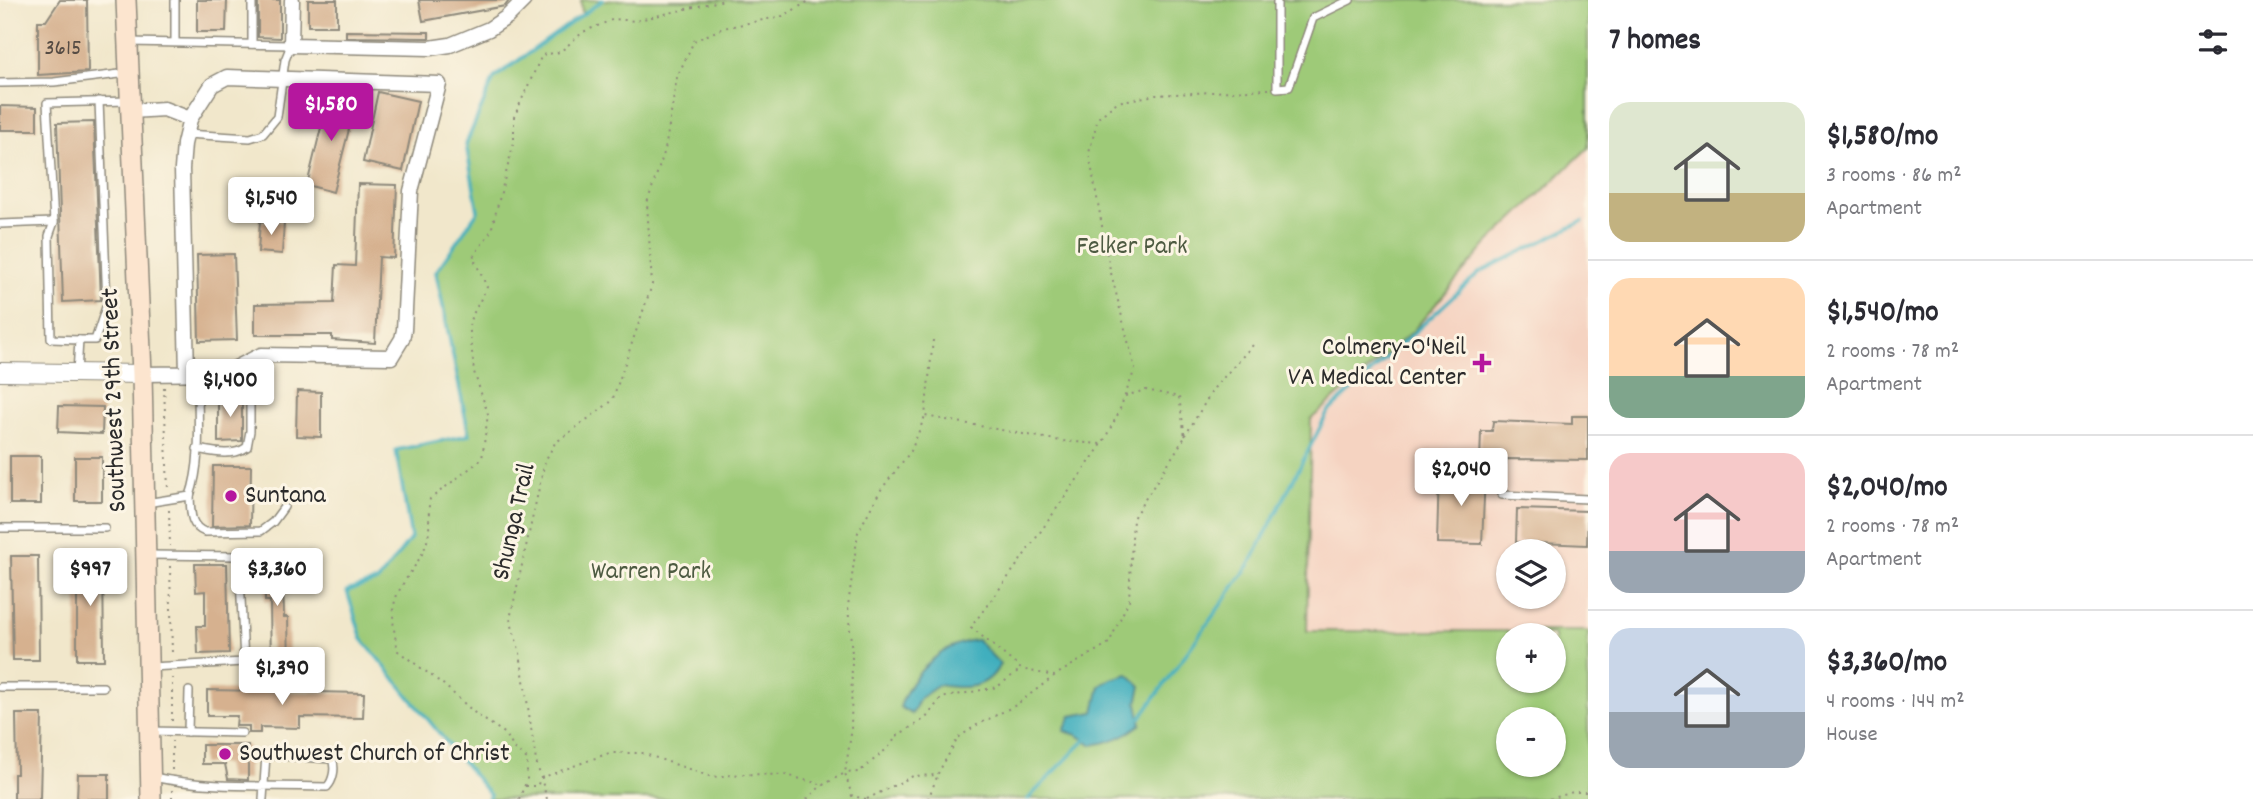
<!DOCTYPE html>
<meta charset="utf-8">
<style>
:root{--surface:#fff;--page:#f2f2f3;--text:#2b2b33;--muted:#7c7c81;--line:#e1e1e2;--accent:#b5179e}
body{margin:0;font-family:Dekko,sans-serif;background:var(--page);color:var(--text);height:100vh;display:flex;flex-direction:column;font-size:26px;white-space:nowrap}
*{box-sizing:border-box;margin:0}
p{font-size:23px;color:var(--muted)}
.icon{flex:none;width:38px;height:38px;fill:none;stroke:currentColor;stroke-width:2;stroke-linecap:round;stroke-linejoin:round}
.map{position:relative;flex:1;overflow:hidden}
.drawer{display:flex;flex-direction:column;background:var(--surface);width:665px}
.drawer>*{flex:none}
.tools{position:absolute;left:1496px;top:539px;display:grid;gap:14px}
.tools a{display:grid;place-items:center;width:70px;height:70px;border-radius:50%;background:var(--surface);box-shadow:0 2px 5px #0004;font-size:35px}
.price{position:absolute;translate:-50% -60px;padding:0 16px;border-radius:7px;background:#fff;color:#222;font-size:23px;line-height:46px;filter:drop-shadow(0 2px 4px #0008)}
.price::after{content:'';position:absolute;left:50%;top:42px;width:21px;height:16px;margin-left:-10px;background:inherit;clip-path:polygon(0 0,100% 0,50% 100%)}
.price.on{background:var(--accent);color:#fff}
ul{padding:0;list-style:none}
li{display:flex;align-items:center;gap:21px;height:175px;padding:0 21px}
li+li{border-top:2px solid var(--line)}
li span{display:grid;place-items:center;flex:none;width:196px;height:140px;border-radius:21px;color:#555}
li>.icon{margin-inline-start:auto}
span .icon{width:84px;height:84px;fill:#fffc;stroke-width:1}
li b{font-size:30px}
h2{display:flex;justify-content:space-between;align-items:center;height:84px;padding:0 21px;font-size:30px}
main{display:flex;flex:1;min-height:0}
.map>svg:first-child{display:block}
.built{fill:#f5d3c1;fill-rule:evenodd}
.green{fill:#9eca78;stroke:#647a52;stroke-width:2;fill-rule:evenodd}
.water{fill:#41afbe;stroke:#366d74;stroke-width:2}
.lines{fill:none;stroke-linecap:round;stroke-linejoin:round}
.stream{stroke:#41afbe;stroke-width:3.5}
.building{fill:#d6b18f}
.service-casing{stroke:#8e897b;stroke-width:10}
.minor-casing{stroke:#8e897b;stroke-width:17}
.tertiary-casing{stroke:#8e897b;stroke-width:20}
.secondary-casing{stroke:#8e897b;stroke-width:22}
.path{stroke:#8e897b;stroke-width:2;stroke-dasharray:2 5;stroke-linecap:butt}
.service{stroke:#fff;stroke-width:7}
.minor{stroke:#fff;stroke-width:14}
.tertiary{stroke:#fff;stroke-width:18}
.secondary{stroke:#fce5cf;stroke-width:19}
.poi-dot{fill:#b5179e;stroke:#fcf5e5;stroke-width:2.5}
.labels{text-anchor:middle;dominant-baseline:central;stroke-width:6;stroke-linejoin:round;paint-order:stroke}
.number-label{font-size:23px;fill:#564c44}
.park-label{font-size:26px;fill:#4e5b42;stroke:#fcf5e5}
.poi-label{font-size:26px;fill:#2b2b2b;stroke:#fcf5e5;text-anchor:start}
.street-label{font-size:26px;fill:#2b2b2b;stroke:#fcf5e5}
</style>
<main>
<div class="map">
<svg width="1588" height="799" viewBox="0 0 1588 799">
<rect width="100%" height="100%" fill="#fcf5e5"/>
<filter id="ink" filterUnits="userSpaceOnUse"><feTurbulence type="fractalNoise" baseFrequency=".0143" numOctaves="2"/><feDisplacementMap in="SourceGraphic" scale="14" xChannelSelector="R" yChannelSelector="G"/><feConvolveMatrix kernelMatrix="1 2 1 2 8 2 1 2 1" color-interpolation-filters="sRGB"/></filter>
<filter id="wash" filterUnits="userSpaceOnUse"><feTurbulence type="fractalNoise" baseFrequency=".00686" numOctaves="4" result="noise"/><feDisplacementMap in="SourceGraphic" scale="28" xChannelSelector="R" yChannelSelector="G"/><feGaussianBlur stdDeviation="1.57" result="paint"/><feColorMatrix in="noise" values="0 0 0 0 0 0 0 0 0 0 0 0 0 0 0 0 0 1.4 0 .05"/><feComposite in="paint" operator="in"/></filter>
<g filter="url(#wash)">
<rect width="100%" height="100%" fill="#f1e7cb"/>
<path class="built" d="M1588,148V631H1307L1311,419L1413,331L1487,244ZM1508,551H1554V597H1508Z"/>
<path class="green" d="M581,0H1588V148L1487,244L1413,331L1311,419L1307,631H1588V799H488L490,795L362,639L347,591L378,581L411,538L396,450L469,435L436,272L478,211L466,144L494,78L582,14ZM1508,635H1554V681H1508ZM1508,719H1554V765H1508Z"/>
<g class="water">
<path d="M977,640L1000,664C988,690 964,689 939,685L920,698L912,714L900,707C911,674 942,643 977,640Z"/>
<path d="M1128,674L1141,686L1137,703L1141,724C1126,736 1112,742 1093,745L1077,735L1064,731L1071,716L1094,712L1100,686L1111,679Z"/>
</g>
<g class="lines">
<g class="stream">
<path d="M1137,719L1141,717L1250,564L1328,412L1480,272L1583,221"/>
<path d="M488,799L490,795L362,639L347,591L378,581L411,538L396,450L469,435L436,272L478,211L466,144L494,78L603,0"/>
<path d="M1028,799L1087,738"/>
</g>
</g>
<g id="blocks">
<g class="building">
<path d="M60,0H87L88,72L38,75V21H46Z"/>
<path d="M197,0H227L226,32H197Z"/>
<path d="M258,0H280V38L258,37Z"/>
<rect x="308" y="0" width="29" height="26"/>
<path d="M419,0H508V2L505,6L423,21Z"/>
<path d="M346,31L429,32V38L346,37Z"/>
<path d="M378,92L418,101L403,171L363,162Z"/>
<path d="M329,95L356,102L333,192L307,185Z"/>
<path d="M0,106L37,107V130H0Z"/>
<path d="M94,122L101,300L63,302L57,123Z"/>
<path d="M358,184L397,185L394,258L379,257L375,343L332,340V335H255V304L334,303L336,265L355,266Z"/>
<path d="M260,221L284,222L282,254L258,252Z"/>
<path d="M234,254L237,340L199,341L197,255Z"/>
<path d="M297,391L321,392V437L296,436Z"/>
<path d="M238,395V399H242V441L218,442V396Z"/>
<path d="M59,406L103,407L102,434L58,432Z"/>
<path d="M1572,416H1588V460L1506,459V464L1480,463L1481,431H1492L1493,421L1572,424Z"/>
<rect x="10" y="456" width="31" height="48"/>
<rect x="75" y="457" width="27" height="44"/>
<path d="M213,466H251L250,525L212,526Z"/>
<path d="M1439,472L1485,474L1482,544L1437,543Z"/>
<path d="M1517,509L1588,511L1587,545L1516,542Z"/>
<path d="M264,552H282L284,617H288L289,665H271L270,601H265Z"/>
<path d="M11,556H38L39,660H13Z"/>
<path d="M77,556H103L104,660H77Z"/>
<path d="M195,564H227L229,653L198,654L197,626H205V591L196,592Z"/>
<path d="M207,690L364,693L363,718L300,717V728L260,727V733H249V726H236L237,716H207Z"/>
<path d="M16,714H42L40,799H14V774H17Z"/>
<path d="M202,745H248V780L228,779L225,764H202Z"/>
<path d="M78,774H109V799H77Z"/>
</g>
</g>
</g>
<g filter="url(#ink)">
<use href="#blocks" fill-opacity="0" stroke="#8e897b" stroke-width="2"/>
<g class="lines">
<g class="service-casing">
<g id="service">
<path d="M175,0V42"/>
<path d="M1277,0V88L1289,87L1313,18L1350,0"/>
<path d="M128,42L291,45L285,60L277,117L263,134L250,138L186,134"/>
<path d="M252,44V0"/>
<path d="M0,83L54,82L128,73"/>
<path d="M0,224L54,222"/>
<path d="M79,340H95L107,304L99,101"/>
<path d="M77,373L79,340L51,339L49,236L54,222L47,103L129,101"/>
<path d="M197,449C213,452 233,457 247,447L250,431V388L248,383L235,369"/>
<path d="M1502,495L1588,499"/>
<path d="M190,496C191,511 189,526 205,532L261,531L273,522L284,507"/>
<path d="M146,503L190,496C203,459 197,412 198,373"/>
<path d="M0,528H105"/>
<path d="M147,555L239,556L244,662L150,667"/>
<path d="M0,687H103"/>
<path d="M151,731L242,733"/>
<path d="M188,732L189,691"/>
<path d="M153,777C210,789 269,785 327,787C333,781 336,768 332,759L266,755L263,799"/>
</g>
</g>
<g class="minor-casing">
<g id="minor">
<path d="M292,0L291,45L430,48L450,45L489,29L507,17L524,0"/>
<path d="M131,111L164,109L190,119"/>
<path d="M142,374L226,373L261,355L391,357L402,339L404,330L411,191L439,84L227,77L212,85L190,119L184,144L182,169L187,373"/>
</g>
</g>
<g class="tertiary-casing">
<path id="tertiary" d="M0,372L142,374"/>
</g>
<g class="secondary-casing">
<path id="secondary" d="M126,0L142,374L151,799"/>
</g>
<g class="path">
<path d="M933,340L925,416L1061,441L1101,444"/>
<path d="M164,387L168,490"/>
<path d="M1125,396L1146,390L1179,397L1185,437L1133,518L1129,600L1109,643L1054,676L1021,669L971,627L1015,568L1102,444L1118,414L1135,369L1109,265L1089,153L1098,118L1117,102L1156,95L1269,89"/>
<path d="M1185,436L1214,388L1253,345"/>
<path d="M169,510L170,546"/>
<path d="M170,566L172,654"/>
<path d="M172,721V678"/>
<path d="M172,770V741"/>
<path d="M525,786H537L541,778L609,753H642L712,777L744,774L786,775L820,784"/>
<path d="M172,799V790"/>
<path d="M519,799L527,780V759L513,747L506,734L477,715L444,685L398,651C394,632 389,609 399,591C408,573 424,558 428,537C431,525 427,511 430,499L482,459L488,414L474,372L469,322L487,287L473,257L491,231L514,142V117L542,55L560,52L583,32L614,19L635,21L724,0"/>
<path d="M547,799L536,761L520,653L510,619L545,461L555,443L612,401L652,285L647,203L665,150L677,77L694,41L723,28L783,16L811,0"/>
<path d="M807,799L821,786L845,773L851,734L852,654L848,606L858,532L880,491L911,451L925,416"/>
<path d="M866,799L852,796L845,773L859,772L888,748L898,735L926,718L941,698L997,687L1021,669"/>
<path d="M867,799L913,776L937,775L958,738L975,726L1016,705L1053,677"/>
<path d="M928,799L937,777"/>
<path d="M1339,799H1343"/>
<path d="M1550,799L1573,792H1588"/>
</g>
<use href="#service" class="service"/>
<use href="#minor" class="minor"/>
<use href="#tertiary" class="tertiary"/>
<use href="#secondary" class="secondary"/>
</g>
</g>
<g class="poi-dot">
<path d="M1478.5 352.5h7v7h7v7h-7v7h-7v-7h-7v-7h7z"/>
<circle cx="231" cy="496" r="7"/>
<circle cx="225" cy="754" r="7"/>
</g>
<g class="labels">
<g class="number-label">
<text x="63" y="49">3615</text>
</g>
<g class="park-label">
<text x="1132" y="247">Felker Park</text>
<text x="651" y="572">Warren Park</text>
</g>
<g class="poi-label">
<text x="1466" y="348" text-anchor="end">Colmery-O'Neil<tspan x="1466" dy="30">VA Medical Center</tspan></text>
<text x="245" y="496">Suntana</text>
<text x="239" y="754">Southwest Church of Christ</text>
</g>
<g class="street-label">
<text transform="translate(115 400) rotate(-92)">Southwest 29th Street</text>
<text transform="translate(515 522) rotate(-77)">Shunga Trail</text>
</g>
</g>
</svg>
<div class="tools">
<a><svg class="icon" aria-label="layers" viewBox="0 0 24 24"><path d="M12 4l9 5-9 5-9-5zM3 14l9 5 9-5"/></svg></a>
<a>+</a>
<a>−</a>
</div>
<b class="price on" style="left:331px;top:143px">$1,580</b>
<b class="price" style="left:271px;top:237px">$1,540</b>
<b class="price" style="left:230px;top:419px">$1,400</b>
<b class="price" style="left:1461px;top:508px">$2,040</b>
<b class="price" style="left:90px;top:608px">$997</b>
<b class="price" style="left:277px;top:608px">$3,360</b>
<b class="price" style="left:282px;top:707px">$1,390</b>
</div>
<section class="drawer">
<h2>7 homes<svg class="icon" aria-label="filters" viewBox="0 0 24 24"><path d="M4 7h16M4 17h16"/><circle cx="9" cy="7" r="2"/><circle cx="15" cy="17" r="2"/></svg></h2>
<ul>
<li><span style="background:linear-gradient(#dfe7d0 65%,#c2b280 0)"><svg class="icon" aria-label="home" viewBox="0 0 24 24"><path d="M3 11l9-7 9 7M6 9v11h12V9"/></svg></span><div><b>$1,580/mo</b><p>3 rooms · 86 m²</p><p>Apartment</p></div></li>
<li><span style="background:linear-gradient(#ffd9b3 70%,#7fa58c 0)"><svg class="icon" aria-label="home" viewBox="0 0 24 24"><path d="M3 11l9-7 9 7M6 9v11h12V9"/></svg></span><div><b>$1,540/mo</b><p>2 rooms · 78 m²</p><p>Apartment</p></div></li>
<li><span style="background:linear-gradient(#f6c9c9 70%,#9aa5b1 0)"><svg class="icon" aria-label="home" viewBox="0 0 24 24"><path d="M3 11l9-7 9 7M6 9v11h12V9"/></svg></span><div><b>$2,040/mo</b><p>2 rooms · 78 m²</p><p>Apartment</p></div></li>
<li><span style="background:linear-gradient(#c9d6e8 60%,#9aa5b1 0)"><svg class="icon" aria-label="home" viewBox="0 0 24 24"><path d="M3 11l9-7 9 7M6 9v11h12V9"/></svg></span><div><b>$3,360/mo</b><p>4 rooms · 144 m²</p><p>House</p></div></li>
</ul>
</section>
</main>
